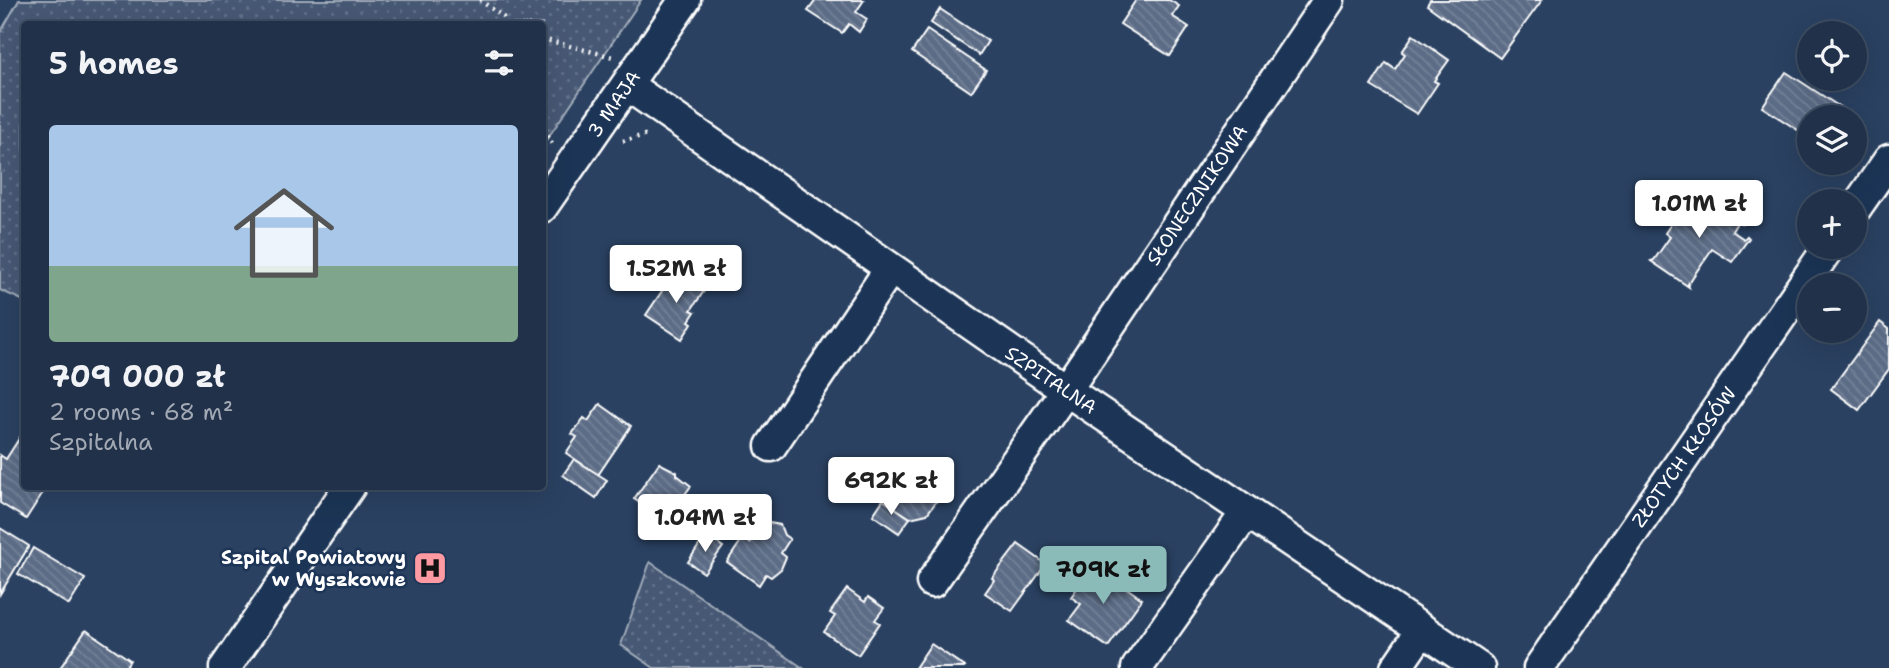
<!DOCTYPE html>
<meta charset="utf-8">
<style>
:root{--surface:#203149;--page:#283950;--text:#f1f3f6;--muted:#a2a9b4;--line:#3d4c61;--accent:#8bbbb9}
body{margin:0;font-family:"Shantell Sans",sans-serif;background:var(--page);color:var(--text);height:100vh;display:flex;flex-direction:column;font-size:26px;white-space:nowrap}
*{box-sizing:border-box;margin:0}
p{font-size:23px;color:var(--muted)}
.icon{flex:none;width:38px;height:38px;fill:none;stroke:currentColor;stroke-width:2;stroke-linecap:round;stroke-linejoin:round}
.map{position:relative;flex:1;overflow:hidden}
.panel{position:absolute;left:21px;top:21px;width:525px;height:469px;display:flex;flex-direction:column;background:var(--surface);border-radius:7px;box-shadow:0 7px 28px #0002,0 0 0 2px var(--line)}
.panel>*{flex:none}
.buttons{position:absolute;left:1797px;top:21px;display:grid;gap:14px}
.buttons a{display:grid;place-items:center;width:70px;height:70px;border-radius:50%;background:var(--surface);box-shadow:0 7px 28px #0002,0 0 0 2px var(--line);font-size:35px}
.price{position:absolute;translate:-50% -60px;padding:0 16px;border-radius:7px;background:#fff;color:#222;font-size:23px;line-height:46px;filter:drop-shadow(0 2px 4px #0008)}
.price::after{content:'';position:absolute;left:50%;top:42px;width:21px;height:16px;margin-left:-10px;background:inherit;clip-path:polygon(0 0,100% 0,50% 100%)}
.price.current{background:var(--accent);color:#111}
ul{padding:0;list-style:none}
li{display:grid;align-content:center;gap:14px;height:371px;padding:0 28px}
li+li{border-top:2px solid var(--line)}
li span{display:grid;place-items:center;height:217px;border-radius:7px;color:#555}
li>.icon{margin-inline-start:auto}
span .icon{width:126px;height:126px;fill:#fffc;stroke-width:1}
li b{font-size:30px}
h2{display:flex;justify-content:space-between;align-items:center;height:84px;padding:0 28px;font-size:30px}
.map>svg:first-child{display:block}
.grass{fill:url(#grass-dots);stroke:#a2acba;stroke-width:2}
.building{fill:url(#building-back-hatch);stroke:#fff;stroke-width:2}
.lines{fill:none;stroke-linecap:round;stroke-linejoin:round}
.minor-casing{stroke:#fff;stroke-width:35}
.path{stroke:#fff;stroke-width:4.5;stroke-dasharray:2 5;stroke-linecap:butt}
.minor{stroke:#1d3557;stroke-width:30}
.labels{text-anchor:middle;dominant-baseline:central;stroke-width:5;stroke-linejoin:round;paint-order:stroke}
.street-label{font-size:19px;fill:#fff;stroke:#1d3557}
.poi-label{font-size:19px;font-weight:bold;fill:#fff;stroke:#1d3557;text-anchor:end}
</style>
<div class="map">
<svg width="1889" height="668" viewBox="0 0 1889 668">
<defs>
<pattern id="grass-dots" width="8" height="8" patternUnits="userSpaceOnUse" patternTransform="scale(1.75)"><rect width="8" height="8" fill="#465975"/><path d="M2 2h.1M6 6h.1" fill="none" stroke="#62728a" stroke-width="1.8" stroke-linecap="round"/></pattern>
<pattern id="building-back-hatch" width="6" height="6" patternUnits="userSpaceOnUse" patternTransform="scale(1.75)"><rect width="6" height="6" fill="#5b6c86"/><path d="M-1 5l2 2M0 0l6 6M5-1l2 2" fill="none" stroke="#748298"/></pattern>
</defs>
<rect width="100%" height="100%" fill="#2a4161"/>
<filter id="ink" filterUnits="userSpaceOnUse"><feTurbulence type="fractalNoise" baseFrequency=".0143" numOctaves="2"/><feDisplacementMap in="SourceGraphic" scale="14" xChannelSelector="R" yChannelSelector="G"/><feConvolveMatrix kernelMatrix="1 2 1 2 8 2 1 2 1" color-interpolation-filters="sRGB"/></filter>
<g filter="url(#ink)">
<g class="grass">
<path d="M19,0H641L543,145L542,24H24V301L0,290V33Z"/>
<path d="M650,562L803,668H654L621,645Z"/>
</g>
<g class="building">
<path d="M816,0H864L856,12L867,19L859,32L849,24L842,33L808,11Z"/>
<path d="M1136,0H1169L1179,6L1172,16L1189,27L1170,56L1120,24Z"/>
<path d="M1430,0H1542L1500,58L1427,5Z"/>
<path d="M940,9L988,41L979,55L931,23Z"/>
<path d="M927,30L986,70L971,92L912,52Z"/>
<path d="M1413,35L1449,60L1434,81L1438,83L1417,114L1371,86L1386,63L1395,69L1405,54L1402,52Z"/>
<path d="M1786,72L1843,109L1838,117H1810V138L1762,107Z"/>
<path d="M1705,195L1744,221L1742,224L1738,221L1732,231L1744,239L1747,236L1749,238L1732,262L1712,249L1688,284L1689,287L1651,261L1654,260L1670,237L1665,233L1679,212L1676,209L1677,207L1690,216Z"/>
<path d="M672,271L704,291L691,310L695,312L689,321L692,323L682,339L646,315L662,291L659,289Z"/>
<path d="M1880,322L1889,329V369L1859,410L1831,389Z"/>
<path d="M600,404L631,426L598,475L566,453L577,437L572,434L584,418L588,421Z"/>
<path d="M24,431V486H47L26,519L0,503V455L6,459Z"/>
<path d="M574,459L607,480L596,498L563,475Z"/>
<path d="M911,460L917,464L920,463L932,474L923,489L938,499L927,514L910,518L883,500Z"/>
<path d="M659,463L677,472V475L691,486L677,505L680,507L670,523L634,499Z"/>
<path d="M883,500L910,518L899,533L873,515Z"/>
<path d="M764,522L780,525L784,535L790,539L781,553L786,557L781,569L771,577L766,574L759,585L727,562L743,538L750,543Z"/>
<path d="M0,528L29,546L0,594Z"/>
<path d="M706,535L723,547L704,573L688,562Z"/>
<path d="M1018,544L1046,564L1012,611L985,593L994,580L992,578Z"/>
<path d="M33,548L85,579L69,605L18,574Z"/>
<path d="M1093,564L1142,599L1108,647L1069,620L1081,604L1071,597Z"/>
<path d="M847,589L865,602L868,597L884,608L875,620L880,623L858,655L824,632L835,616L830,613Z"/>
<path d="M86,630L130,660L125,668H60Z"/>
<path d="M931,644L965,667L964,668H915Z"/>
</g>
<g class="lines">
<g class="minor-casing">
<g id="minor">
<path d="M627,85L1066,390L1479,668"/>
<path d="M542,207L685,0"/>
<path d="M1855,209L1889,160"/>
<path d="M771,446L890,269"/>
<path d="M932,582L1066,390L1329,0"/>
<path d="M225,668L350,486"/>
<path d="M1137,668L1246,513"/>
<path d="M1396,668L1422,630"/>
<path d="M1539,668L1829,247"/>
</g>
</g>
<g class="path">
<path d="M480,0L503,17L506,24"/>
<path d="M542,39L613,57"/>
<path d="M542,123L552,144"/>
<path d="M623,141L645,135L649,137"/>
</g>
<use href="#minor" class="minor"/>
</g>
</g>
<defs>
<g id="hospital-square" transform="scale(1.75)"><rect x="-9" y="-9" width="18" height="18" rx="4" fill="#ff9aa2" stroke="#1d3557"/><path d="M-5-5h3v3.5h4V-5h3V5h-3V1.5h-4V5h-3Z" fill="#111"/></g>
</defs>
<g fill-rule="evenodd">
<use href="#hospital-square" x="430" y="568"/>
</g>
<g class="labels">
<g class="street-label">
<text transform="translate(614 104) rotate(-55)">3 MAJA</text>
<text transform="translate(1197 195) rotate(-56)">SŁONECZNIKOWA</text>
<text transform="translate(1051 380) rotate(34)">SZPITALNA</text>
<text transform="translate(1684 457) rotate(-55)">ZŁOTYCH KŁOSÓW</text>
</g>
<g class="poi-label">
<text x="406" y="557">Szpital Powiatowy<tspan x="406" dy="22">w Wyszkowie</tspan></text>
</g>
</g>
</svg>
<div class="buttons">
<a><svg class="icon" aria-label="locate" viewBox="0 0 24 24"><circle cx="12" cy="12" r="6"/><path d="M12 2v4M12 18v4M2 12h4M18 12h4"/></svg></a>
<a><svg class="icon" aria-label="layers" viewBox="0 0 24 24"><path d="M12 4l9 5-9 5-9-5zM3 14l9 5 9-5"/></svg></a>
<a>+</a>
<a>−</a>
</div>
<b class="price" style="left:1699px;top:240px">1.01M zł</b>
<b class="price" style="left:676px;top:305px">1.52M zł</b>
<b class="price" style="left:891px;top:517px">692K zł</b>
<b class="price" style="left:705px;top:554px">1.04M zł</b>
<b class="price current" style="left:1103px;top:606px">709K zł</b>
<section class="panel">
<h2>5 homes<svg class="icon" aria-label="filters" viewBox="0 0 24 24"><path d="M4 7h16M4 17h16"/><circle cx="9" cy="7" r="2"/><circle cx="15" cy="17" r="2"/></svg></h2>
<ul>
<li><span style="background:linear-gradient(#a9c7e8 65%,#7fa58c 0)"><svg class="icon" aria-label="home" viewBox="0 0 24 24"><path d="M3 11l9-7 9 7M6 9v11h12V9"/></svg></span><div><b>709 000 zł</b><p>2 rooms · 68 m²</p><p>Szpitalna</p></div></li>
</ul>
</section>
</div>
